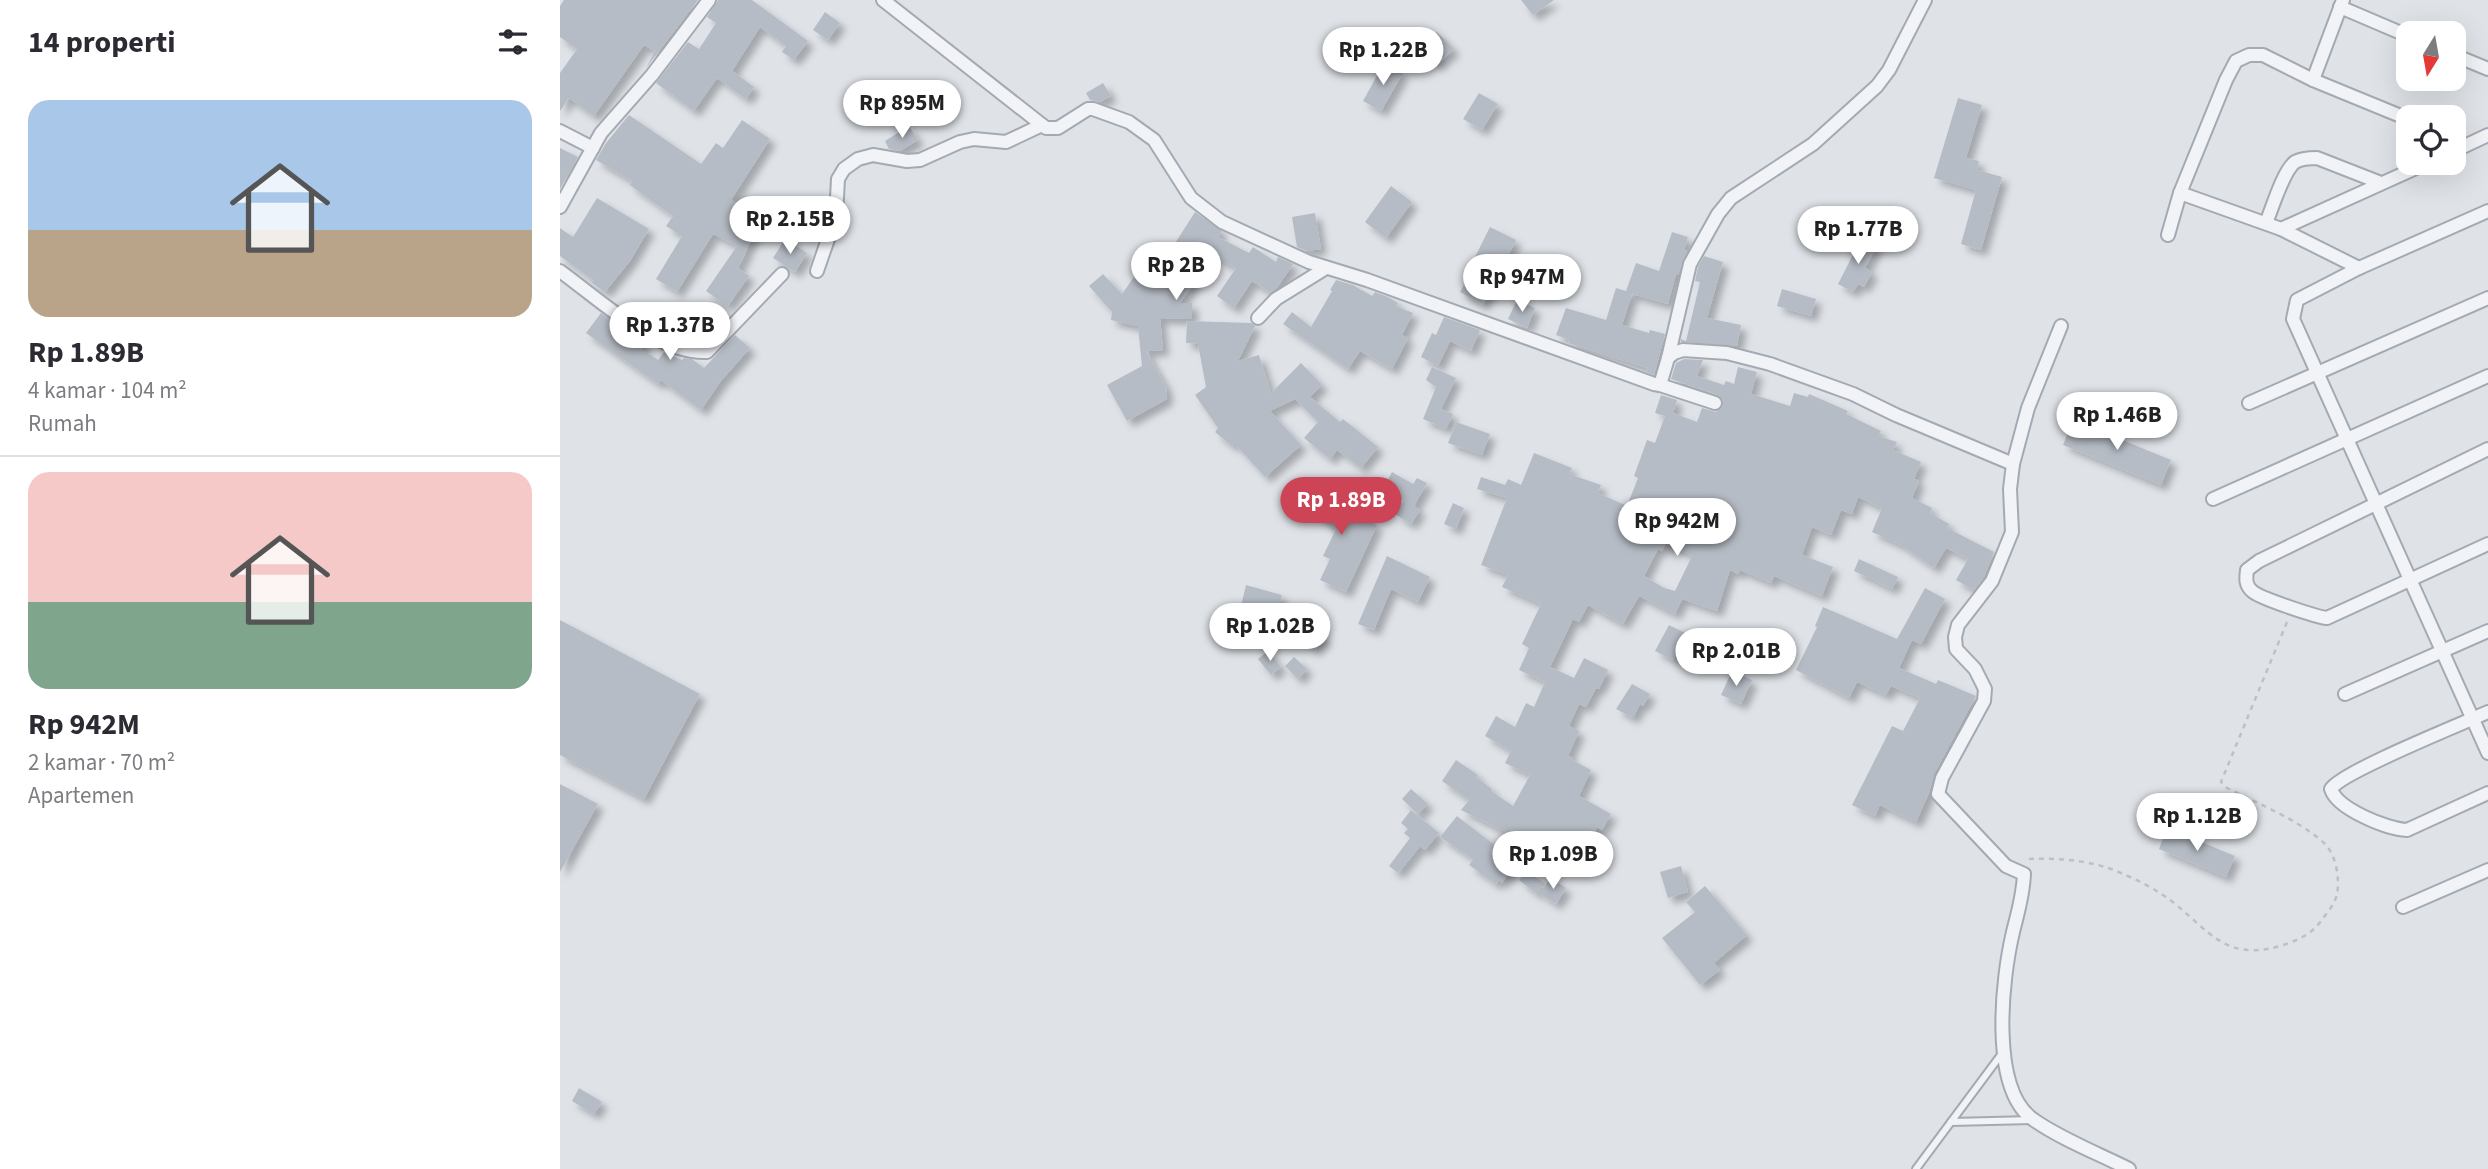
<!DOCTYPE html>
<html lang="id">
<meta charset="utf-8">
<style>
:root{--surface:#fff;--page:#f2f2f3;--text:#2b2b33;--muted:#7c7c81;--line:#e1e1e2;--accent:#cd4457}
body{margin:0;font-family:"Source Sans 3",sans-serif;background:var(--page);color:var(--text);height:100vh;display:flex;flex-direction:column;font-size:26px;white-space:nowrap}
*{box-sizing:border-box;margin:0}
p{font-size:23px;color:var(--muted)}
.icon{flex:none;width:38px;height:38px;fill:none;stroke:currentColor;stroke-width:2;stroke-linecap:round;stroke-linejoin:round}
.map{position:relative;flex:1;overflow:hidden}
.drawer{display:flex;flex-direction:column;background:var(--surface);width:560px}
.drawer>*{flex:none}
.needle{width:46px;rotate:191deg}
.tools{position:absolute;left:1836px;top:21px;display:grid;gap:14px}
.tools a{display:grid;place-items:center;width:70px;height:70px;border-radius:14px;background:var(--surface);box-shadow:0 7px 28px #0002;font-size:35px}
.price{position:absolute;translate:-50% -60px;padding:0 16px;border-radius:24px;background:#fff;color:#222;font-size:23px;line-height:46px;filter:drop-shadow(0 2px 4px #0008)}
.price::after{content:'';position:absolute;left:50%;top:42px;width:21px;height:16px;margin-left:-10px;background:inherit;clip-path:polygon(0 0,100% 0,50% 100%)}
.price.active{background:var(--accent);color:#fff}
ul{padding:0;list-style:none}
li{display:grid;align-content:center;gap:14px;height:371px;padding:0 28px}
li+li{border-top:2px solid var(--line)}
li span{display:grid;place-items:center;height:217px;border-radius:21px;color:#555}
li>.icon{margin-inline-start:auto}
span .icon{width:126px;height:126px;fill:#fffc;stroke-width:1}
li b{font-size:30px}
h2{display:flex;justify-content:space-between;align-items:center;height:84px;padding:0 28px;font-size:30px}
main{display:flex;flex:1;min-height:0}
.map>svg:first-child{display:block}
.building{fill:#b6bcc5;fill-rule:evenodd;filter:url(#shadow)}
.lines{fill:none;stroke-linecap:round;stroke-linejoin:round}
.service-casing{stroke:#a4aab2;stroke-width:10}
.minor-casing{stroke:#a4aab2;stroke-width:16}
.path{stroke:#bdc0c7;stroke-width:2.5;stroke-dasharray:5 5;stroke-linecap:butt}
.service{stroke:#f2f3f7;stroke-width:6}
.minor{stroke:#f2f3f7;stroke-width:12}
</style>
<main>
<section class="drawer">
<h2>14 properti<svg class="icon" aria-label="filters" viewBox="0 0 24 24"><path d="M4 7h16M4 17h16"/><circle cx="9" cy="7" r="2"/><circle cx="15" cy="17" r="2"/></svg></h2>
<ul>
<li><span style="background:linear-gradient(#a9c7e8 60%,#b9a48a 0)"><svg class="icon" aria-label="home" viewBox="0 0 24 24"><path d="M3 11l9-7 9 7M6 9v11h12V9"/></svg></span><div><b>Rp 1.89B</b><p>4 kamar · 104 m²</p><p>Rumah</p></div></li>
<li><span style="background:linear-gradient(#f6c9c9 60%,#7fa58c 0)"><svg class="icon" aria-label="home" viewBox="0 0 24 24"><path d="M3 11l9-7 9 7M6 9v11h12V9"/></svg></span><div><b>Rp 942M</b><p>2 kamar · 70 m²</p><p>Apartemen</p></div></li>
</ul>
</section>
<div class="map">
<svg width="1928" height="1169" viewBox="0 0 1928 1169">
<defs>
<filter id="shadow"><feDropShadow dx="6" dy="6" stdDeviation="3.5" flood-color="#0004"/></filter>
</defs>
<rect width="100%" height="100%" fill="#dfe3e8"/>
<g class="building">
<path d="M4,0H138L86,68L95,51L84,45L34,116L9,98L0,111V73L17,49L0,37V6Z"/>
<path d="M158,0H192L248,41L234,60L222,52L226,46L200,27L172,71L194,87L186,99L157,78L134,111L96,83L128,42L139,49L156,23L147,17Z"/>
<path d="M961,0H994L973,15Z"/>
<path d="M265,12L280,23L268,40L253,30Z"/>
<path d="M877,32L894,49L876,66L859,49Z"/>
<path d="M824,63L843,73L821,111L803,101Z"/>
<path d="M543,83L551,96L540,102L530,100L526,93Z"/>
<path d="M919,93L938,104L922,130L903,119Z"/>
<path d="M1398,98L1422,105L1406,158L1419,161L1417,170L1442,177L1421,250L1401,244L1416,190L1374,178Z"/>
<path d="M69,115L141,164L156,143L163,148L182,120L210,139L171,200L203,216L178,268L189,276L168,306L146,291L177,246L153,234L117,292L96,279L122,236L106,226L113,216L70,185L72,181L36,160L46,143Z"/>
<path d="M349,126L358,140L340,151L329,149L325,141Z"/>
<path d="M0,148L18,157L0,189Z"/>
<path d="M831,186L852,202L826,238L805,222Z"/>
<path d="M37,198L89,229L70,261L45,292L32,283L33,280L0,256V228L13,237Z"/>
<path d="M635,212L662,231L658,237L689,253L693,247L716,262L718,257L733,264L717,288L710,292L692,281L674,308L657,296L676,268L640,249L626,271L633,276V285L620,303H632V319L600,318L603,350L586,351L606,387L607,399L567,421L547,385L582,366L578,326L551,320L552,312L529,286L543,274L562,294L585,261L598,270Z"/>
<path d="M755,213L761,249L747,251L737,247L732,217Z"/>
<path d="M930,227L956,240L923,305L900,292L916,262L913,261Z"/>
<path d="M1112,232L1128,237L1124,250L1127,251L1118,275L1116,274L1108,304L1072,294L1062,325L1089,333L1090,330L1105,334L1094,375L1086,372L1087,368L1008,343L1010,340L996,335L1006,308L1046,320L1056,288L1066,291L1076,263L1099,271Z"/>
<path d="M1302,237L1317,246L1305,268L1312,272L1304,287L1298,284L1293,292L1278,284Z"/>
<path d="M225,239L247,253L235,272L213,258Z"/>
<path d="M1144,256L1163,262L1147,318L1181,325L1177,346L1121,342V339L1126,341L1140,282L1135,281L1138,267Z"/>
<path d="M776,280L793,285L812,296L815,292L828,297L838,303L836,306L853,313L842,335L848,338L832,369L800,351L788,369L723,324L732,312L751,327L772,291L770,290Z"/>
<path d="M1222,289L1256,299L1251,316L1217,306Z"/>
<path d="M957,300L975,308L967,328L948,319Z"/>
<path d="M41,313L85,343L81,349L98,360L104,352L122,360L124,358L132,359L144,368L175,335L190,348L161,381L141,410L101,380L98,384L26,333Z"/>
<path d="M884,317L920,330L911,351L890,341L878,366L861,357L872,333L876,335Z"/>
<path d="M627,321L691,323L695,326L678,361L699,355L711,393L741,363L762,385L750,397L780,422L783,419L818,447L801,468L777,450L770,459L744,438L758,422L735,399L710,411L741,445L705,477L674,443L672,446L655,432L658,428L635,395L646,387L638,344L626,343Z"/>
<path d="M1124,359L1143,360L1137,376L1164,385L1166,381L1174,384L1178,367L1197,372L1191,394L1230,406L1234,393L1248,397L1249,394L1288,411L1286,414L1321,431L1318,436L1337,442L1333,450L1361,462L1354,479L1359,481L1352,498L1372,508L1370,513L1389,524L1387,528L1434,552L1424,577L1414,590L1396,580L1408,559L1386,548L1374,568L1341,545L1312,532L1322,508L1298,497L1292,514L1281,510L1271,535L1252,527L1242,555L1273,567L1262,596L1214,576L1211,583L1180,570L1178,574L1170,570L1157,611L1122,599L1115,614L1079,596L1063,624L1028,605L1019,622L1013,619L990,667L1014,678L1024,658L1048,670L1039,689L1036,688L1026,707L1019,704L1009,726L1019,731L1008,756L1013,758L1012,760L1031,770L1019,796L1051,814L1042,830L1037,827L1022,863L993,850L991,854L901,810L909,800L882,781L896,760L918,775L916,777L932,789L931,791L953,806L970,775L945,763L951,751L925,736L936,716L955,727L966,703L974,707L985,682L959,670L969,648L962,644L981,604L942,587L948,575L921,565L947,498L917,489L921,477L945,485L948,479L961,485L974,453L1012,468L1009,474L1041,485L1038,493L1067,506L1078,478L1074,476L1087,440L1095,443L1105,416L1095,413L1101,395L1117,400L1113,413L1137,422L1142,408L1156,412L1163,406V401L1158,395L1111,379L1116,363ZM1106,543L1132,556L1115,591L1104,588L1084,576L1098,549L1102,551Z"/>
<path d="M872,367L896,378L881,409L893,414L886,429L863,419L876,387L866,380Z"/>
<path d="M1513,420L1611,460L1601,485L1503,445Z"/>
<path d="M896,422L930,434L922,455L888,443Z"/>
<path d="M832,472L853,484L857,478L867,483L854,506L860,510L851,524L835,514L845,498L824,487Z"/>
<path d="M764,482L780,497L775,502L817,525L786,592L760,580L770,559L763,556L776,529L767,524L744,503Z"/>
<path d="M893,503L904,508L896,529L884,524Z"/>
<path d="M827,556L870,577L858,602L831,589L814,630L798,624Z"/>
<path d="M1299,559L1338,577L1332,589L1294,571Z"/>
<path d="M686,585L722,595L716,616L681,606Z"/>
<path d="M1365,588L1385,599L1361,644L1352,640L1339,668L1376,684L1378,680L1416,696L1374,774L1369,793L1356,822L1320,805L1315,816L1292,805L1332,726L1343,731L1360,698L1331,686L1326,695L1297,682L1289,698L1236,670L1257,627L1255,626L1263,607L1337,639Z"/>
<path d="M743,613L766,639L753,651L729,625Z"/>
<path d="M0,620L140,694L84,799L0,755Z"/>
<path d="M1109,625L1127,634L1113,660L1095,651Z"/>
<path d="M708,651L721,667L711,675L698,659Z"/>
<path d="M734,657L747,669L738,679L725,666Z"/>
<path d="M1172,671L1192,680L1181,704L1161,695Z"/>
<path d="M1072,684L1090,694L1083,706L1080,704L1073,718L1056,709Z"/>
<path d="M0,784L38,804L0,872Z"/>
<path d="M851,789L868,804L858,814L842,799Z"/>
<path d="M851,810L879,833L865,850L860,846L838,873L829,866L850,838L844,833L848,829L841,823Z"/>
<path d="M897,816L941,850L936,856L952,868L942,883L939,880L936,884L909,865L913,859L880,837Z"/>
<path d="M1607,828L1675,856L1666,877L1599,849Z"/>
<path d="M1121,866L1128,892L1108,898L1100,872Z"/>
<path d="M967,870L985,884L977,894L959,880Z"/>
<path d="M990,878L1006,888L996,904L980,894Z"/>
<path d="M1145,886L1187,935L1154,963L1160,970L1140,985L1102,938L1135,912L1126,902Z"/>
<path d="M19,1088L42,1102L34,1114L12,1101Z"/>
</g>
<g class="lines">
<g class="service-casing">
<g id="service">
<path d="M1391,1122L1472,1120"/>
<path d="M1356,1169L1443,1052"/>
</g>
</g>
<g class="minor-casing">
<g id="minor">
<path d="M323,0L486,128H498L528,109H533L569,122L594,140L631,198L662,222L749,262L807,280L1094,384L1100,385L1108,358L1114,353L1123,350L1167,353L1210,364L1293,394L1336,415L1453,464L1450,489L1452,532L1432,581L1398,625L1395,637L1396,649L1415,669L1425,689L1424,701L1382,778L1378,794L1446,866L1464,874C1463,897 1458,911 1453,932C1442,978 1429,1090 1474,1120C1501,1139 1539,1154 1569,1169"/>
<path d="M1780,7L1848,36"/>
<path d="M1894,55L1928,69"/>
<path d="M1753,80L1783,0"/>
<path d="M0,131L33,148"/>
<path d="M1894,151L1928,135"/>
<path d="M1620,193L1721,229L1799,268L1737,300L1733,319L1928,753"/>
<path d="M0,207L41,133L92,75L149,0"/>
<path d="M1706,223C1712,209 1723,171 1735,162C1742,158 1750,158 1757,158L1821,183"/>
<path d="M1721,229L1867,163"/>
<path d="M1608,235L1620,193L1666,80L1676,61L1689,55H1703L1753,80L1848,119"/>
<path d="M1799,268L1928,211"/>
<path d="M0,271C39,299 96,354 147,352L222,274"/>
<path d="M257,271L276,216L278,179L284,169L298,159L313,155L347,161L360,160L400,142L414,139L446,142L482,125"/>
<path d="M698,318L716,299L766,268"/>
<path d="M1108,358L1130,264L1158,214L1171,198L1253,144L1317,86L1329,70L1365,0"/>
<path d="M1100,385L1155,403"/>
<path d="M1689,403L1928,298"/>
<path d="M1928,449L1699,561L1687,570C1686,578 1685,585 1692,591C1699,598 1757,617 1767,618L1928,544"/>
<path d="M1453,464L1468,408L1501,326"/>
<path d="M1653,499L1928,376"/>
<path d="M1785,694L1928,631"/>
<path d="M1928,712C1902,724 1781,772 1771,789C1777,809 1827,829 1847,830L1928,793"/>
<path d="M1843,907L1928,870"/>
</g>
</g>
<path class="path" d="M1469,859C1499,858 1534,860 1563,874C1580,881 1599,891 1614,903C1651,933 1666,961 1720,946C1736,941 1751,935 1761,921C1767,913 1775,904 1777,894C1780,879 1776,855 1765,844C1741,821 1697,803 1667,788L1661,782L1727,622"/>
<use href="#service" class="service"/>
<use href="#minor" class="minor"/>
</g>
</svg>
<div class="tools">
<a><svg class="needle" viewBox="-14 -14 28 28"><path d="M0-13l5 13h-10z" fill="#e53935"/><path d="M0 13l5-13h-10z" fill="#7c7c81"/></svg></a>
<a><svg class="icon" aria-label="locate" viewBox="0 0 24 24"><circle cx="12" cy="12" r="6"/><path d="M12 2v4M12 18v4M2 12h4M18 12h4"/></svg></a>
</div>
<b class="price" style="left:823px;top:87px">Rp 1.22B</b>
<b class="price" style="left:342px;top:140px">Rp 895M</b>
<b class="price" style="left:230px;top:256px">Rp 2.15B</b>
<b class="price" style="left:1298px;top:266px">Rp 1.77B</b>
<b class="price" style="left:616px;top:302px">Rp 2B</b>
<b class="price" style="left:962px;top:314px">Rp 947M</b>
<b class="price" style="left:110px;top:362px">Rp 1.37B</b>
<b class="price" style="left:1557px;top:452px">Rp 1.46B</b>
<b class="price active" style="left:781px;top:537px">Rp 1.89B</b>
<b class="price" style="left:1117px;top:558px">Rp 942M</b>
<b class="price" style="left:710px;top:663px">Rp 1.02B</b>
<b class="price" style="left:1176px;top:688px">Rp 2.01B</b>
<b class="price" style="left:1637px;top:853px">Rp 1.12B</b>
<b class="price" style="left:993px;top:891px">Rp 1.09B</b>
</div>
</main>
